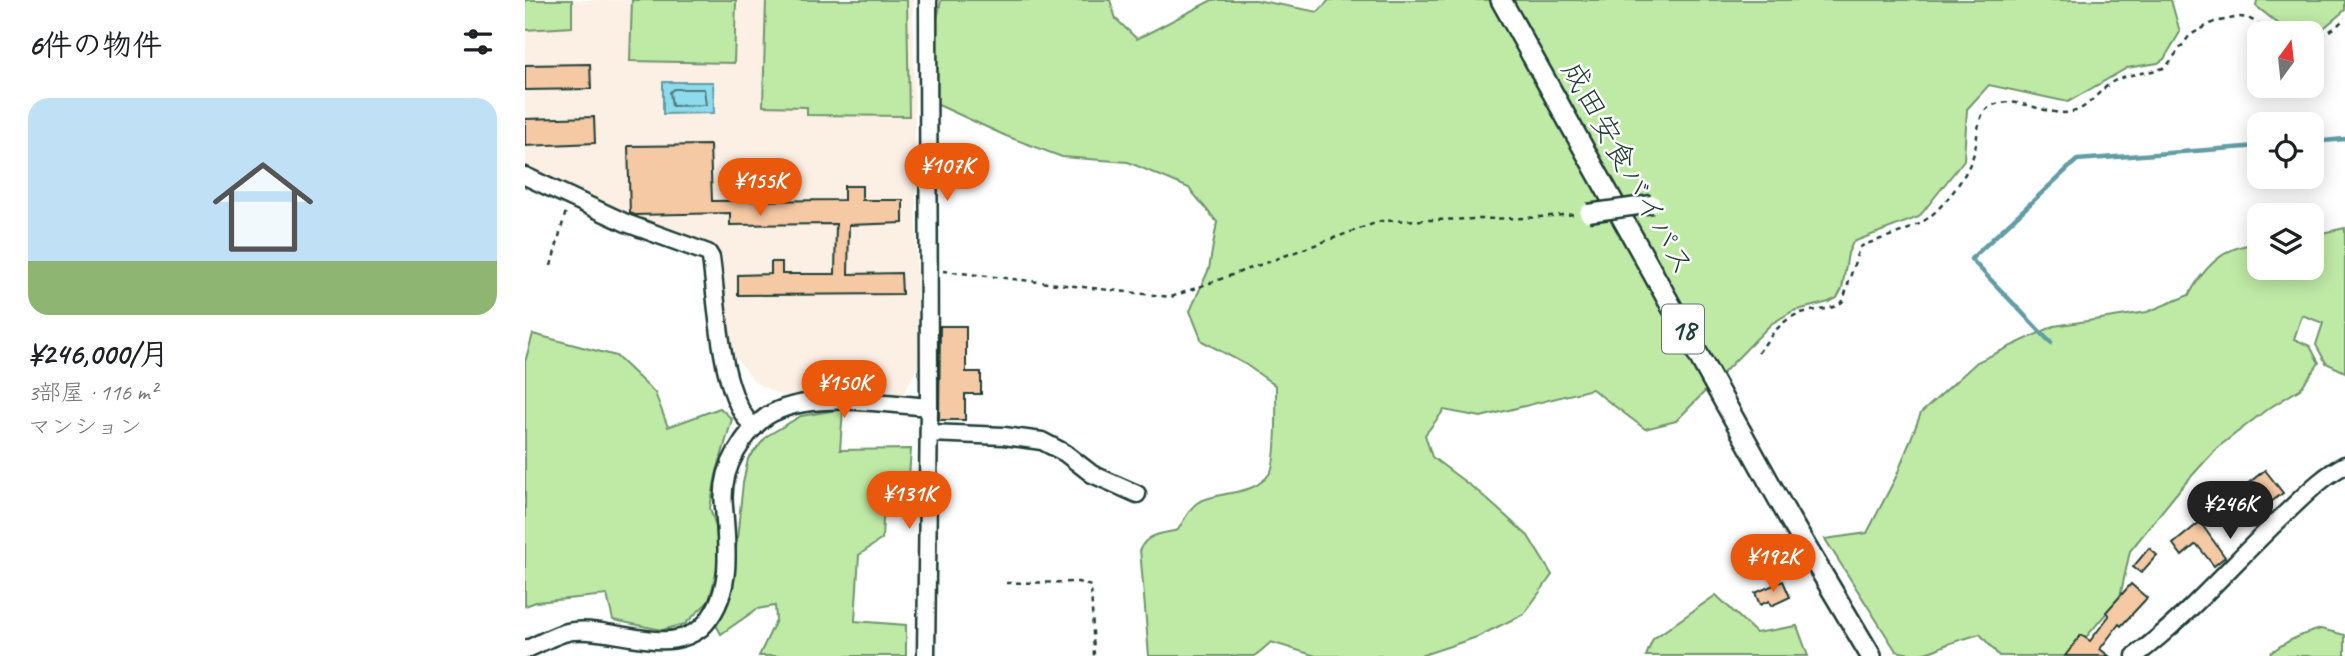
<!DOCTYPE html>
<html lang="ja">
<meta charset="utf-8">
<style>
:root{--surface:#fff;--page:#f6f6f6;--text:#202124;--muted:#757577;--accent:#ea580c}
body{margin:0;font-family:Caveat,"Klee One",sans-serif;background:var(--page);color:var(--text);height:100vh;display:flex;flex-direction:column;font-size:26px;white-space:nowrap}
*{box-sizing:border-box;margin:0}
p{font-size:23px;color:var(--muted)}
.icon{flex:none;width:38px;height:38px;fill:none;stroke:currentColor;stroke-width:2;stroke-linecap:round;stroke-linejoin:round}
.map{position:relative;flex:1;overflow:hidden}
.sheet{display:flex;flex-direction:column;background:var(--surface);width:525px}
.sheet>*{flex:none}
.needle{width:46px;rotate:15deg}
.tools{position:absolute;left:1722px;top:21px;display:grid;gap:14px}
.tools a{display:grid;place-items:center;width:77px;height:77px;border-radius:14px;background:var(--surface);box-shadow:0 4px 18px #0003;font-size:35px}
.price{position:absolute;translate:-50% -60px;padding:0 16px;border-radius:24px;background:var(--accent);color:#fff;font-size:23px;line-height:46px;filter:drop-shadow(0 2px 4px #0008)}
.price::after{content:'';position:absolute;left:50%;top:42px;width:21px;height:16px;margin-left:-10px;background:inherit;clip-path:polygon(0 0,100% 0,50% 100%)}
.price.active{background:#222;color:#fff}
ul{padding:0;list-style:none}
li{display:grid;align-content:center;gap:14px;height:371px;padding:0 28px}
li span{display:grid;place-items:center;height:217px;border-radius:21px;color:#555}
li>.icon{margin-inline-start:auto}
span .icon{width:126px;height:126px;fill:#fffc;stroke-width:1}
li b{font-size:30px}
h2{display:flex;justify-content:space-between;align-items:center;height:84px;padding:0 28px;font-size:30px}
main{display:flex;flex:1;min-height:0}
.map>svg:first-child{display:block}
.built{fill:#fcefe4}
.green{fill:#bfeaa6;stroke:#6f946d;stroke-width:2}
.water{fill:#8edbee;stroke:#629ca4;stroke-width:2}
.lines{fill:none;stroke-linecap:round;stroke-linejoin:round}
.shore{stroke:#4b7c7e;stroke-width:2}
.stream{stroke:#629ca4;stroke-width:4.5}
.building{fill:#f5c9a4;stroke:#1f3d34;stroke-width:2}
.minor-casing{stroke:#1f3d34;stroke-width:21}
.major-casing{stroke:#1f3d34;stroke-width:24}
.path{stroke:#1f3d34;stroke-width:2.5;stroke-dasharray:5 5;stroke-linecap:butt}
.minor{stroke:#fff;stroke-width:16}
.major{stroke:#fff;stroke-width:19}
.minor-bridge-casing{stroke:#1f3d34;stroke-width:21;stroke-linecap:butt}
.minor-bridge{stroke:#fff;stroke-width:16}
.labels{text-anchor:middle;dominant-baseline:central;stroke-width:5;stroke-linejoin:round;paint-order:stroke}
.shield{fill:#fff;stroke:#627771;stroke-width:2}
.shield-label{font-size:28px;font-weight:bold;fill:#1f3d34}
.street-label{font-size:30px;fill:#1f3d34;stroke:#fff}
</style>
<main>
<section class="sheet">
<h2>6件の物件<svg class="icon" aria-label="filters" viewBox="0 0 24 24"><path d="M4 7h16M4 17h16"/><circle cx="9" cy="7" r="2"/><circle cx="15" cy="17" r="2"/></svg></h2>
<ul>
<li><span style="background:linear-gradient(#bfe0f5 75%,#8fb573 0)"><svg class="icon" aria-label="home" viewBox="0 0 24 24"><path d="M3 11l9-7 9 7M6 9v11h12V9"/></svg></span><div><b>¥246,000/月</b><p>3部屋 · 116 m²</p><p>マンション</p></div></li>
</ul>
</section>
<div class="map">
<svg width="1820" height="656" viewBox="0 0 1820 656">
<rect width="100%" height="100%" fill="#fff"/>
<filter id="ink" filterUnits="userSpaceOnUse"><feTurbulence type="fractalNoise" baseFrequency=".0143" numOctaves="2"/><feDisplacementMap in="SourceGraphic" scale="14" xChannelSelector="R" yChannelSelector="G"/><feConvolveMatrix kernelMatrix="1 2 1 2 8 2 1 2 1" color-interpolation-filters="sRGB"/></filter>
<g filter="url(#ink)">
<path class="built" d="M47,0H388L393,366L376,398L255,395L231,383L211,358L202,333L195,253L101,217L0,167V30L47,27Z"/>
<g class="green">
<path d="M0,0H47V27L0,30Z"/>
<path d="M107,0H211L209,63L105,61Z"/>
<path d="M241,0H382L384,116L282,115V107L238,106Z"/>
<path d="M416,0H585L591,19L612,39L687,0H731L793,12L804,0H1646L1655,32L1639,59L1633,63L1602,68L1543,102L1464,85L1442,109L1439,160L1394,217L1328,242L1323,253L1317,289L1312,298L1304,302L1268,311L1246,324L1151,421L1120,429L1067,389L956,417L919,410L900,435L907,457L955,493L1003,536L1027,575L999,614L952,637L895,656H791L746,642L730,656H624L615,549C623,533 637,534 653,530C658,522 664,508 672,503C694,490 729,497 745,473C753,461 751,403 751,386L720,364L677,341L665,311L684,269L692,222L664,188L603,162L537,157L481,136L409,103L404,59Z"/>
<path d="M1732,0H1820V10L1794,32L1765,33L1731,6Z"/>
<path d="M1820,228V372L1801,363L1791,345L1798,323L1777,315L1769,339L1785,346L1794,363L1775,389L1741,410L1692,448L1655,489L1605,551L1595,597L1562,636L1551,656H1474L1455,634C1443,638 1430,641 1418,646C1400,655 1391,656 1371,651L1300,539L1342,533L1371,477L1396,413L1452,362L1529,326L1622,312L1664,295C1679,267 1700,244 1734,244V268H1787V235Z"/>
<path d="M8,334L91,356L130,393L143,427L195,408L207,419L191,475L185,508L191,527L194,562L184,601L160,624L137,630L88,620L82,595L11,602L0,606V362Z"/>
<path d="M318,409L315,450L386,449L384,477L360,480L357,539L334,555L330,621L381,625V656H234L251,620L250,606L232,609L196,634L190,623L206,595L218,483L223,459L242,436L276,416Z"/>
<path d="M1191,595L1231,633L1272,626L1283,656H1121L1128,639Z"/>
<path d="M1796,629L1820,635V656H1742C1758,642 1776,634 1796,629Z"/>
</g>
<path class="water" d="M138,82H188L189,113L138,114Z"/>
<g class="lines">
<path class="shore" d="M149,89H179L181,105L147,106L145,92Z"/>
<g class="stream">
<path d="M1787,142L1820,139"/>
<path d="M1526,343L1446,259L1552,160L1734,146"/>
</g>
</g>
<g class="building">
<path d="M65,64L66,89L0,90V65Z"/>
<path d="M69,117L70,143L0,146V119Z"/>
<path d="M185,145L187,201L319,200V186H337V200H378V223L324,225L323,274L376,273L377,294L213,295V275L246,274V262H257V274H310L311,224L205,225V213L110,215L105,213L103,146Z"/>
<path d="M415,326H441V372H456V394H440V420H414Z"/>
<path d="M1740,470L1758,493L1742,505L1739,502L1730,509L1715,490Z"/>
<path d="M1675,522L1700,557L1689,566L1673,546L1670,545L1657,556L1648,544Z"/>
<path d="M1624,548L1632,555L1616,573L1608,567Z"/>
<path d="M1258,581L1265,597L1246,606L1244,601L1235,605L1230,593Z"/>
<path d="M1606,584L1622,598L1596,626L1594,624L1575,649L1584,656H1540L1556,635L1565,641L1584,616L1581,612Z"/>
</g>
<g class="lines">
<g class="minor-casing">
<g id="minor">
<path d="M0,176L101,223L183,253L186,258C193,306 194,394 229,428"/>
<path d="M404,433L479,436L517,441L540,453L567,474L612,494"/>
<path d="M0,650C15,644 33,632 49,631C90,627 140,656 176,628C209,596 202,548 199,507C197,487 201,469 211,452C219,438 229,425 242,416C283,390 358,404 404,407"/>
<path d="M401,656L404,407L403,0"/>
<path d="M1610,656C1666,614 1711,559 1762,512C1780,495 1798,476 1820,465"/>
</g>
</g>
<g class="major-casing">
<path id="major" d="M976,0L1264,518L1346,656"/>
</g>
<g class="path">
<path d="M1787,40L1810,28L1820,18"/>
<path d="M26,266L41,211"/>
<path d="M418,271L646,297L856,221L1001,218L1051,214"/>
<path d="M1233,353C1246,336 1257,317 1280,312C1293,309 1307,311 1318,301L1334,248L1339,245C1357,238 1378,233 1394,224C1415,213 1443,176 1449,153C1453,141 1451,116 1463,108C1487,91 1522,118 1547,112C1563,109 1575,89 1589,81C1606,72 1624,74 1641,67L1665,35L1689,22L1715,17L1723,18L1752,33"/>
<path d="M481,583L553,582L566,586L569,656"/>
</g>
<use href="#minor" class="minor"/>
<use href="#major" class="major"/>
<g class="minor-bridge-casing">
<path id="minor-bridge" d="M1063,213L1127,204"/>
</g>
<use href="#minor-bridge" class="minor-bridge"/>
</g>
</g>
<g class="labels">
<rect class="shield" x="1137" y="304.5" width="42" height="49" rx="5"/>
<g class="shield-label">
<text x="1158" y="329">18</text>
</g>
<g class="street-label">
<text transform="translate(1103 168) rotate(61)">成田安食バイパス</text>
</g>
</g>
</svg>
<div class="tools">
<a><svg class="needle" viewBox="-14 -14 28 28"><path d="M0-13l5 13h-10z" fill="#e53935"/><path d="M0 13l5-13h-10z" fill="#757577"/></svg></a>
<a><svg class="icon" aria-label="locate" viewBox="0 0 24 24"><circle cx="12" cy="12" r="6"/><path d="M12 2v4M12 18v4M2 12h4M18 12h4"/></svg></a>
<a><svg class="icon" aria-label="layers" viewBox="0 0 24 24"><path d="M12 4l9 5-9 5-9-5zM3 14l9 5 9-5"/></svg></a>
</div>
<b class="price" style="left:422px;top:203px">¥107K</b>
<b class="price" style="left:235px;top:218px">¥155K</b>
<b class="price" style="left:319px;top:420px">¥150K</b>
<b class="price" style="left:384px;top:531px">¥131K</b>
<b class="price active" style="left:1705px;top:541px">¥246K</b>
<b class="price" style="left:1248px;top:594px">¥192K</b>
</div>
</main>
